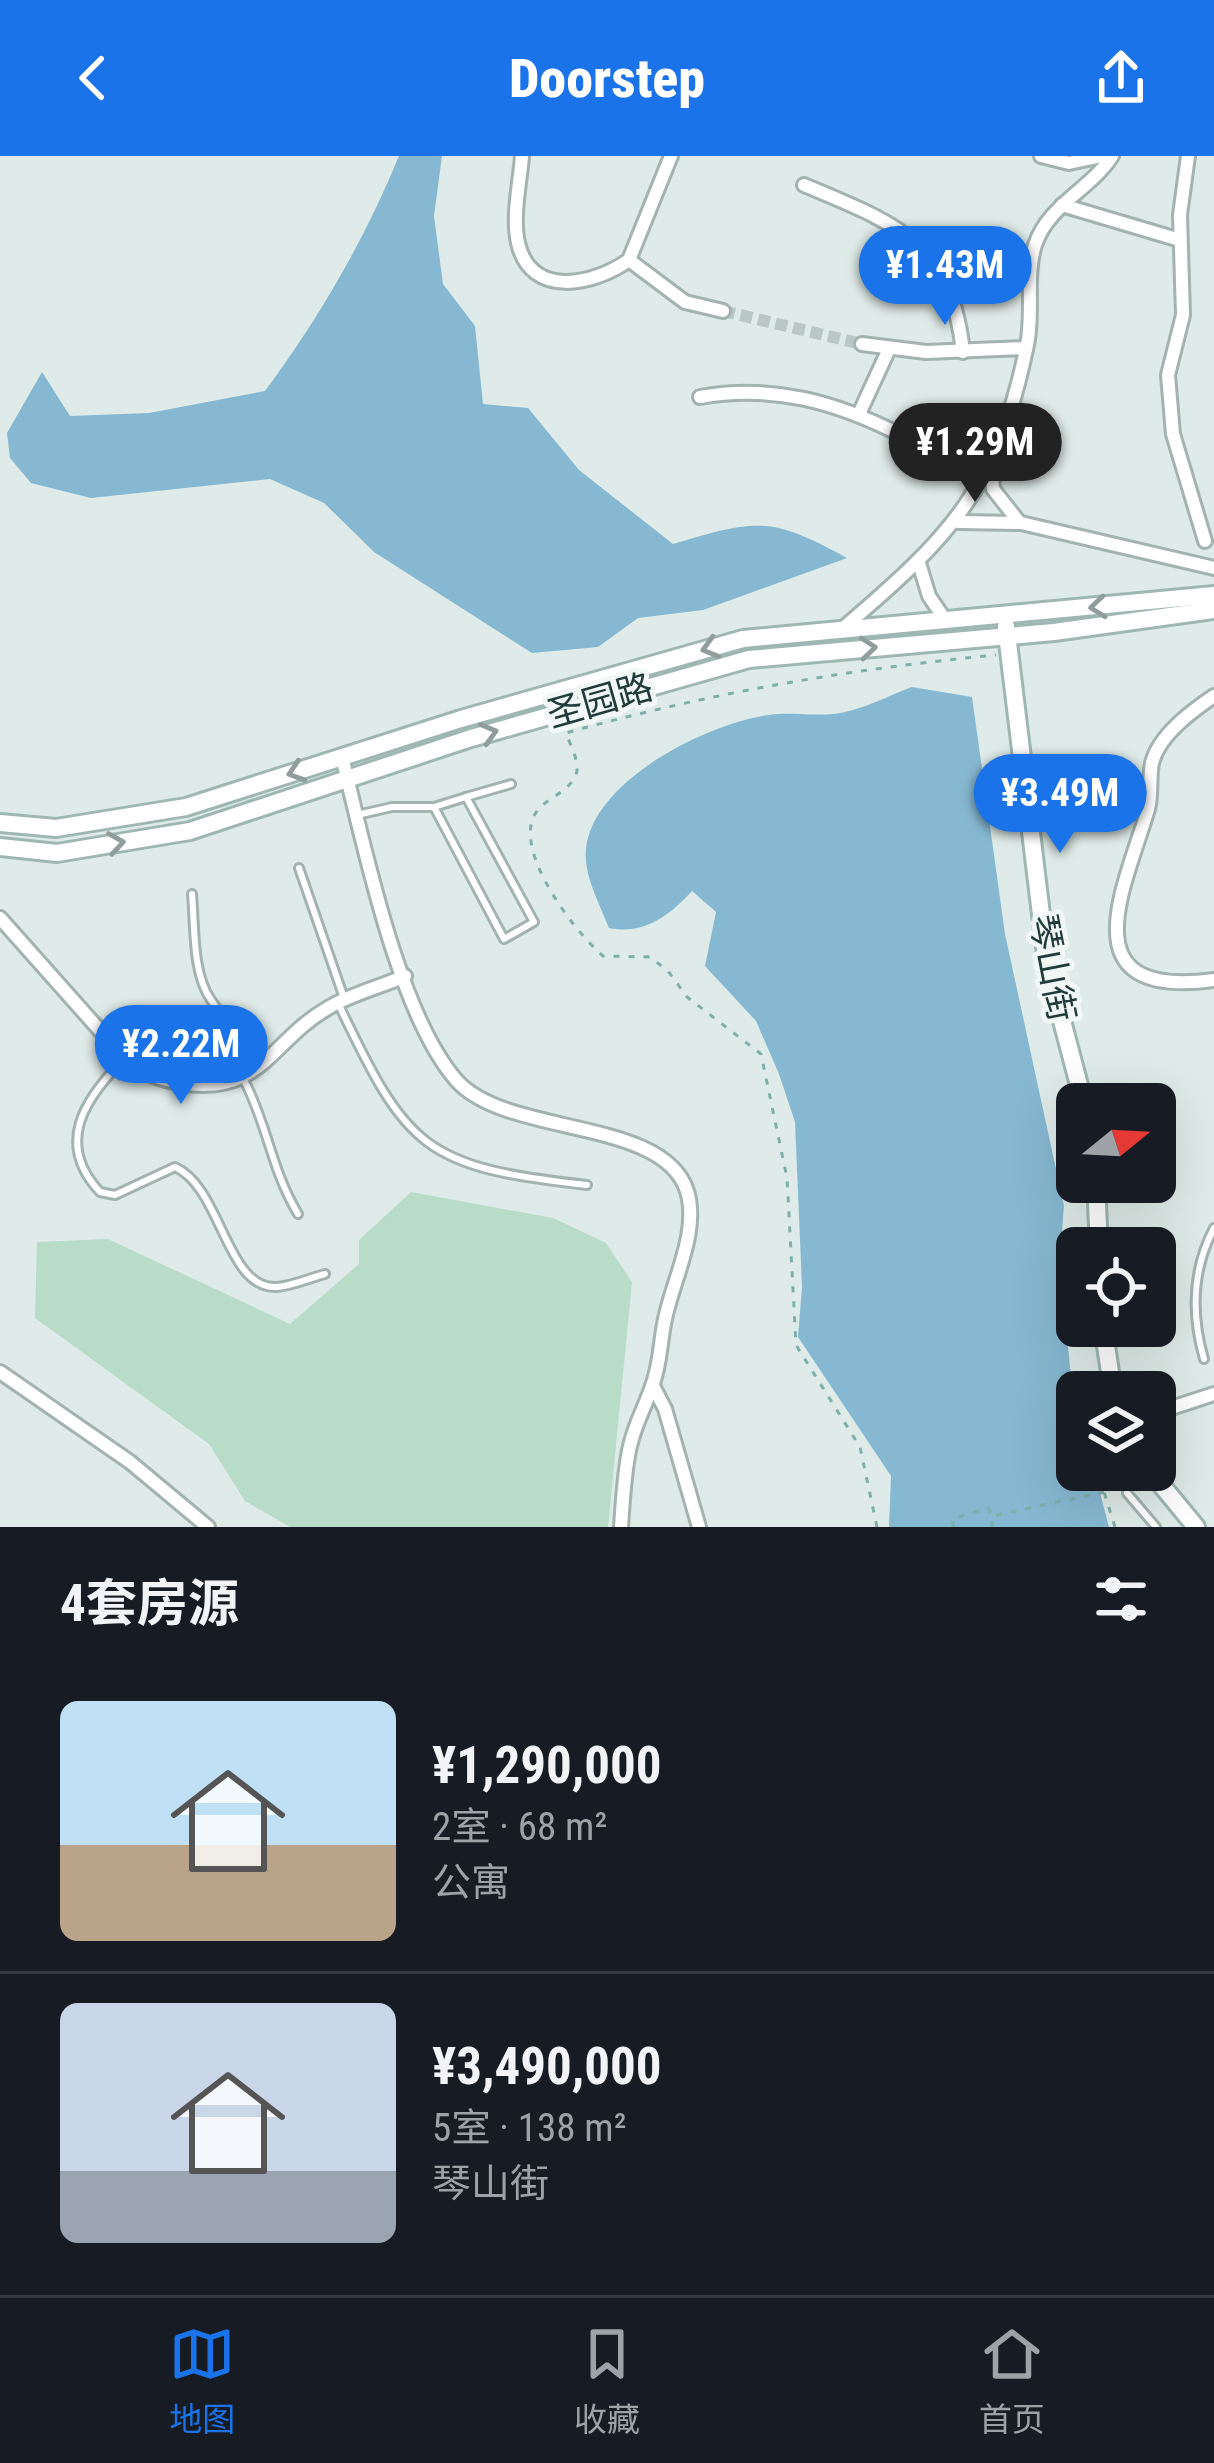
<!DOCTYPE html>
<html lang="zh">
<meta charset="utf-8">
<style>
:root{--surface:#171b24;--page:#242831;--text:#f1f3f6;--muted:#9ea1a6;--line:#363941;--accent:#1a73e8}
body{margin:0;font-family:"Roboto Condensed","Noto Sans SC",sans-serif;background:var(--page);color:var(--text);height:100vh;display:flex;flex-direction:column;font-size:45px;white-space:nowrap}
*{box-sizing:border-box;margin:0}
p{font-size:39px;color:var(--muted)}
.icon{flex:none;width:66px;height:66px;fill:none;stroke:currentColor;stroke-width:2;stroke-linecap:round;stroke-linejoin:round}
.map{position:relative;height:1371px;overflow:hidden}
.details{display:flex;flex-direction:column;background:var(--surface);flex:1}
.details>*{flex:none}
.needle{width:78px;rotate:72deg}
.buttons{position:absolute;left:1056px;top:927px;display:grid;gap:24px}
.buttons a{display:grid;place-items:center;width:120px;height:120px;border-radius:18px;background:var(--surface);box-shadow:0 12px 48px #0002;font-size:60px}
.price{position:absolute;translate:-50% -102px;padding:0 27px;border-radius:42px;background:var(--accent);color:#fff;font-size:39px;line-height:78px;filter:drop-shadow(0 3px 6px #0008)}
.price::after{content:'';position:absolute;left:50%;top:72px;width:36px;height:27px;margin-left:-18px;background:inherit;clip-path:polygon(0 0,100% 0,50% 100%)}
.price.selected{background:#222;color:#fff}
ul{padding:0;list-style:none}
li{display:flex;align-items:center;gap:36px;height:300px;padding:0 60px}
li+li{border-top:3px solid var(--line)}
li span{display:grid;place-items:center;flex:none;width:336px;height:240px;border-radius:18px;color:#555}
li>.icon{margin-inline-start:auto}
span .icon{width:144px;height:144px;fill:#fffc;stroke-width:1}
li b{font-size:51px}
h2{display:flex;justify-content:space-between;align-items:center;height:144px;padding:0 60px;font-size:51px}
header{display:flex;justify-content:space-between;align-items:center;height:156px;padding:0 60px;background:var(--accent);color:#fff;font-size:54px;font-weight:800}
.dock{display:flex;justify-content:space-around;align-items:center;height:168px;border-top:3px solid var(--line);background:var(--surface);font-size:33px;color:var(--muted)}
.dock a{display:grid;justify-items:center;gap:6px}
.dock .selected{color:var(--accent)}
.map>svg:first-child{display:block}
.green{fill:#b8dcc8}
.water{fill:#86b8d1}
.lines{fill:none;stroke-linecap:round;stroke-linejoin:round}
.street-tunnel{stroke:#b9c8c5;stroke-width:12;stroke-dasharray:12 6;stroke-linecap:butt}
.lane-casing{stroke:#a2b3b0;stroke-width:12}
.street-casing{stroke:#a2b3b0;stroke-width:18}
.secondary-casing{stroke:#9eb7b2;stroke-width:22}
.path{stroke:#7fafa9;stroke-width:3;stroke-dasharray:6 9;stroke-linecap:butt}
.lane{stroke:#fff;stroke-width:6}
.street{stroke:#fff;stroke-width:12}
.secondary{stroke:#fff;stroke-width:16}
.oneway{stroke:#909d9c}
.labels{text-anchor:middle;dominant-baseline:central;stroke-width:10;stroke-linejoin:round;paint-order:stroke}
.street-label{font-size:36px;fill:#203b39;stroke:#f0f7f5}
</style>
<header><svg class="icon" aria-label="back" viewBox="0 0 24 24"><path d="M15 5l-7 7 7 7"/></svg>Doorstep<svg class="icon" aria-label="share" viewBox="0 0 24 24"><path d="M12 15V3M7 8l5-5 5 5M5 13v7h14v-7"/></svg></header>
<div class="map">
<svg width="1214" height="1371" viewBox="0 0 1214 1371">
<rect width="100%" height="100%" fill="#dfebe8"/>
<path class="green" d="M411,1036L553,1062L606,1087L632,1126L608,1371H290L245,1345L209,1288L35,1162L37,1086L108,1083L290,1168L359,1108V1084Z"/>
<g class="water">
<path d="M399,0H442L434,60L443,128L475,170L483,248L528,252L579,314L673,388C757,363 770,360 847,402L703,454L638,462L598,491L532,497L374,396L324,347L270,323L91,342L31,327L10,302L7,277L42,216L70,260L149,257L265,235C319,162 364,85 399,0Z"/>
<path d="M912,531L972,541L1005,778L1064,1050C1055,1139 1077,1226 1077,1314H1094L1109,1371H889L891,1320L798,1181L802,1131L795,966L779,918L756,865L705,810L716,756L692,735C669,760 644,779 609,772C600,749 583,718 586,693C593,624 708,567 769,559C790,556 812,560 834,558C860,555 888,540 912,531Z"/>
</g>
<g class="lines">
<path class="street-tunnel" d="M723,155L862,188"/>
<g class="lane-casing">
<g id="lane">
<path d="M466,641L511,628"/>
<path d="M357,659L392,651H434L504,783L534,766L466,641L434,651"/>
<path d="M299,712L345,845"/>
<path d="M192,738C195,770 192,817 211,844C226,867 248,880 260,906"/>
<path d="M338,847C407,993 424,1011 587,1029"/>
<path d="M122,905C84,944 55,988 100,1036L115,1039L175,1011C222,1032 226,1134 277,1131C292,1130 310,1122 325,1118"/>
<path d="M244,924C268,970 271,1013 298,1058"/>
<path d="M1204,1203C1191,1158 1192,1114 1214,1072"/>
<path d="M1127,1337L1156,1371"/>
</g>
</g>
<g class="street-casing">
<g id="street">
<path d="M522,0C520,27 512,60 518,87C531,143 594,129 629,104L671,0"/>
<path d="M1041,0L1069,7L1102,0"/>
<path d="M1188,0L1180,59L1183,159L1168,219L1173,278L1205,385"/>
<path d="M804,29C897,68 951,86 963,196"/>
<path d="M1062,49L1180,84"/>
<path d="M629,104L685,146L723,155"/>
<path d="M862,188L926,196L1026,192"/>
<path d="M700,241C773,228 836,246 901,279"/>
<path d="M859,258L888,195"/>
<path d="M991,306L993,333L1019,366"/>
<path d="M958,366L1021,367L1214,412"/>
<path d="M919,407L929,440L946,465"/>
<path d="M842,473C951,380 997,334 1027,189C1034,157 1025,120 1035,89C1048,49 1091,33 1112,0"/>
<path d="M1214,540C1192,555 1159,579 1152,607C1149,622 1152,638 1148,653C1126,729 1065,844 1214,824"/>
<path d="M342,601C364,689 398,858 457,925C508,981 663,961 687,1035C700,1077 671,1127 664,1168C660,1189 660,1210 652,1230C645,1251 635,1268 630,1290C624,1316 623,1344 621,1371"/>
<path d="M0,762L128,906C147,920 165,925 188,928C262,937 272,884 328,852C351,838 380,831 405,820"/>
<path d="M0,1216L130,1306L208,1371"/>
<path d="M653,1230L665,1253L699,1371"/>
<path d="M1159,1256L1214,1238"/>
<path d="M1155,1294L1156,1254"/>
</g>
</g>
<g class="secondary-casing">
<g id="secondary">
<path d="M1006,470L1047,808L1084,948"/>
<path d="M0,667L56,672L186,651L461,563L743,483L1214,439"/>
<path d="M0,691L57,697L190,675L468,583L749,503L1054,476L1214,454"/>
<path d="M1096,1026L1099,1092"/>
<path d="M1103,1170L1113,1236"/>
<path d="M1149,1314L1196,1371"/>
</g>
</g>
<g class="path">
<path d="M877,1371L860,1291L796,1189L787,1022L761,898L687,841L668,815L650,801L603,800C574,775 513,695 535,658C544,643 567,637 575,621C582,609 570,589 566,577C709,537 849,513 996,499"/>
<path d="M954,1371L952,1363L988,1352L991,1359"/>
<path d="M992,1371V1360L1104,1336"/>
<path d="M1115,1371L1104,1336L1134,1314"/>
</g>
<use href="#lane" class="lane"/>
<use href="#street" class="street"/>
<use href="#secondary" class="secondary"/>
</g>
<defs><path id="oneway-chevron" d="M-2-3.5L2.5 0L-2 3.5" fill="none" stroke-width="1.6" stroke-linecap="round" stroke-linejoin="round" transform="scale(3)"/></defs>
<g class="oneway">
<use href="#oneway-chevron" transform="translate(1098 451) rotate(174)"/>
<use href="#oneway-chevron" transform="translate(710 492) rotate(164)"/>
<use href="#oneway-chevron" transform="translate(868 492) rotate(-5)"/>
<use href="#oneway-chevron" transform="translate(489 577) rotate(-16)"/>
<use href="#oneway-chevron" transform="translate(296 616) rotate(162)"/>
<use href="#oneway-chevron" transform="translate(116 687) rotate(-9)"/>
</g>
<g class="labels">
<g class="street-label">
<text transform="translate(600 545) rotate(-16)">圣园路</text>
<text transform="translate(1052 812) rotate(79)">琴山街</text>
</g>
</g>
</svg>
<div class="buttons">
<a><svg class="needle" viewBox="-14 -14 28 28"><path d="M0-13l5 13h-10z" fill="#e53935"/><path d="M0 13l5-13h-10z" fill="#9ea1a6"/></svg></a>
<a><svg class="icon" aria-label="locate" viewBox="0 0 24 24"><circle cx="12" cy="12" r="6"/><path d="M12 2v4M12 18v4M2 12h4M18 12h4"/></svg></a>
<a><svg class="icon" aria-label="layers" viewBox="0 0 24 24"><path d="M12 4l9 5-9 5-9-5zM3 14l9 5 9-5"/></svg></a>
</div>
<b class="price" style="left:945px;top:172px">¥1.43M</b>
<b class="price selected" style="left:975px;top:349px">¥1.29M</b>
<b class="price" style="left:1060px;top:700px">¥3.49M</b>
<b class="price" style="left:181px;top:951px">¥2.22M</b>
</div>
<section class="details">
<h2>4套房源<svg class="icon" aria-label="filters" viewBox="0 0 24 24"><path d="M4 7h16M4 17h16"/><circle cx="9" cy="7" r="2"/><circle cx="15" cy="17" r="2"/></svg></h2>
<ul>
<li><span style="background:linear-gradient(#bfe0f5 60%,#b9a48a 0)"><svg class="icon" aria-label="home" viewBox="0 0 24 24"><path d="M3 11l9-7 9 7M6 9v11h12V9"/></svg></span><div><b>¥1,290,000</b><p>2室 · 68 m²</p><p>公寓</p></div></li>
<li><span style="background:linear-gradient(#c9d6e8 70%,#9aa5b1 0)"><svg class="icon" aria-label="home" viewBox="0 0 24 24"><path d="M3 11l9-7 9 7M6 9v11h12V9"/></svg></span><div><b>¥3,490,000</b><p>5室 · 138 m²</p><p>琴山街</p></div></li>
</ul>
</section>
<nav class="dock">
<a class="selected"><svg class="icon" aria-label="map" viewBox="0 0 24 24"><path d="M3 6l6-2 6 2 6-2v14l-6 2-6-2-6 2zM9 4v14M15 6v14"/></svg>地图</a>
<a><svg class="icon" aria-label="saved" viewBox="0 0 24 24"><path d="M7 4h10v16l-5-4-5 4z"/></svg>收藏</a>
<a><svg class="icon" aria-label="home" viewBox="0 0 24 24"><path d="M3 11l9-7 9 7M6 9v11h12V9"/></svg>首页</a>
</nav>
